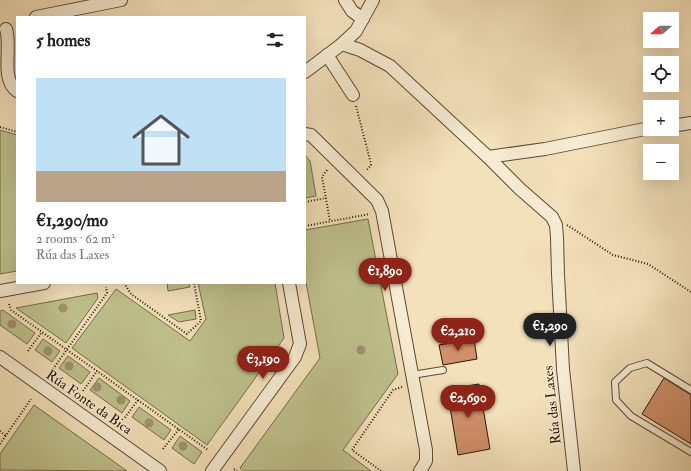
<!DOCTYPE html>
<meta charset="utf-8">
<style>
:root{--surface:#fff;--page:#f6f6f6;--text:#202124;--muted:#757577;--accent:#8f2418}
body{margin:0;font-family:"IM FELL Double Pica",serif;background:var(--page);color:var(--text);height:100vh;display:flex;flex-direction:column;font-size:15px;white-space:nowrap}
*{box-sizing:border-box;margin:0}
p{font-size:13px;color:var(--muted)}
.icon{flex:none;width:22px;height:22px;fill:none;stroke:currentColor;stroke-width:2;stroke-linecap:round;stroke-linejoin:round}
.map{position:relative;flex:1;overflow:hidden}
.side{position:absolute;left:16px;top:16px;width:290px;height:268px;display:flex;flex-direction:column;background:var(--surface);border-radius:0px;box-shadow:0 4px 16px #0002}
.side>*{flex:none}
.needle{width:26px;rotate:250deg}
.tools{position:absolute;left:643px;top:12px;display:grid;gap:8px}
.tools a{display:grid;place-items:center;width:36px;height:36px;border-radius:0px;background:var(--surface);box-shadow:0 4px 16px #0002;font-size:20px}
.price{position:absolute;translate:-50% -34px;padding:0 9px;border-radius:14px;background:var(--accent);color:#fff;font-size:13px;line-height:26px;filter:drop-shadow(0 1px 2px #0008)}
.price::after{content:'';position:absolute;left:50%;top:24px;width:12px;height:9px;margin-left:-6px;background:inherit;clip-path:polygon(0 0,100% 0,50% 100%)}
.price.selected{background:#222;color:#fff}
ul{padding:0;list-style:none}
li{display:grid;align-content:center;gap:8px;height:212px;padding:0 20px}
li span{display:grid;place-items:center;height:124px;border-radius:0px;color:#555}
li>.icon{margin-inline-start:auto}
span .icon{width:72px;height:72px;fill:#fffc;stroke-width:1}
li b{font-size:17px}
h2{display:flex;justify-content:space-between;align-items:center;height:48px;padding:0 20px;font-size:17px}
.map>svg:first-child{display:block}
.green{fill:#bfc18d;stroke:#746c48}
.building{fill:#d1906a;stroke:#2a1604}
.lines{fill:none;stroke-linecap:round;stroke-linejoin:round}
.lane-casing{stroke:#5c4932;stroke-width:8}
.street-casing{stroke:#5c4932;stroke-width:14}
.path{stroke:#2a1604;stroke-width:2;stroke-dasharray:1 2;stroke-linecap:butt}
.lane{stroke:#f7ecd3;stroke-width:6}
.street{stroke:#f7ecd3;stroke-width:12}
.tree{fill:#a19271}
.labels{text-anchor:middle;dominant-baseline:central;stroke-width:3;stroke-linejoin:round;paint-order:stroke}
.street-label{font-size:14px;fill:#2a1604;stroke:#f7ecd3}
</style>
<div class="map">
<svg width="691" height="471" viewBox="0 0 691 471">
<rect width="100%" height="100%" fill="#f3e1bb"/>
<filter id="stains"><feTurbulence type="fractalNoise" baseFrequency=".005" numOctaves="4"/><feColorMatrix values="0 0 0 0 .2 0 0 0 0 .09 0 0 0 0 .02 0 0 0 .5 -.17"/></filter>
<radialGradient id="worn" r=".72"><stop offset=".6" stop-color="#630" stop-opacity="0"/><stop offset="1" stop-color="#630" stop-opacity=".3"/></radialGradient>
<g class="green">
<path d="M0,130L17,135V271L0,274Z"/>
<path d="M305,155L310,161L316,196L305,198Z"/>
<path d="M368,219L398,374L343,450L371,471H243L240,468L320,358L305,277V230Z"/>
<path d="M167,283H189L190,287L168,291Z"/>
<path d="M198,283H275L284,338L207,445L72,348L116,289L190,341L206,319Z"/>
<path d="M97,293L98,298L66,343L16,308Z"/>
<path d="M3,310L35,333L27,344L0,325V311Z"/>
<path d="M195,310L196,319L179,322L168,315Z"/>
<path d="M43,339L60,351L52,362L35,350Z"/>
<path d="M68,356L90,372L81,384L59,368Z"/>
<path d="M99,378L130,401L122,413L90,390Z"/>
<path d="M34,405L127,471L0,470V454Z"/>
<path d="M139,407L171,430L164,440L132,417Z"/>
<path d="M180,436L202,452L194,464L172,448Z"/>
</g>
<g class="building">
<path d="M474,339L477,359L443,365L439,345Z"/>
<path d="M664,378L691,395V444L642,414Z"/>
<path d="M479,384L490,449L458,455L447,389Z"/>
</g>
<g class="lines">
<g class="lane-casing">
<g id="lane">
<path d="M412,375L443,370"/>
<path d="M691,390L647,363L630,368L615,382L616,400L631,416L691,452"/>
</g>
</g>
<g class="street-casing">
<g id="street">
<path d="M345,0L352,11L363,19"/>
<path d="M36,17L121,0"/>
<path d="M6,29C12,47 0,79 17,91"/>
<path d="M342,44L360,50L390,66L488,157L520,189L552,217L556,225L557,237L558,274L563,369L574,471"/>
<path d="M327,55L353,95"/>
<path d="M305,72L342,44L356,31L373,0"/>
<path d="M672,126L691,123"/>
<path d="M305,134L311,135L377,200L382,211L426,450V461L420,471"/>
<path d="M488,157L545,149L650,128"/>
<path d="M0,291L44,283"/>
<path d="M0,357L160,471"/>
<path d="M212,471L295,357L300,344L289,283"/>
</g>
</g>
<g class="path">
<path d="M356,106L370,160L371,165L366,171"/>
<path d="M0,127L17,132"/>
<path d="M327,170L322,177L330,221"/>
<path d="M305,202L326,198"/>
<path d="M567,225L613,255L648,264L691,292"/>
<path d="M305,226L370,214"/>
<path d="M124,283L131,294L187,334L201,321L194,283"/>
<path d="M9,304L11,310L208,450"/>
<path d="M28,351L42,332"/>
<path d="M53,369L107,293L106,287"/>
<path d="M83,391L97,371"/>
<path d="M123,420L138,400"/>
<path d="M0,431L6,436"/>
<path d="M0,444L31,399"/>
<path d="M163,449L179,429"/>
<path d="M234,469L237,471"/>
<path d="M381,471L352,450L393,390L402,387"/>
</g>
<use href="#lane" class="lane"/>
<use href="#street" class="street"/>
</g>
<g class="tree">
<circle cx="63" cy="308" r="4.5"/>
<circle cx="12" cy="324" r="4.5"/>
<circle cx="361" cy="350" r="4.5"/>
<circle cx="48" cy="351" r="4.5"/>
<circle cx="69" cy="366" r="4.5"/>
<circle cx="97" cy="387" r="4.5"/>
<circle cx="121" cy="400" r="4.5"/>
<circle cx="149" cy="423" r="4.5"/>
<circle cx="183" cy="446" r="4.5"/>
</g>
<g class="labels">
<g class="street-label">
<text transform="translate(89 402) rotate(35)">Rúa Fonte da Bica</text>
<text transform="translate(552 405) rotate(-96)">Rúa das Laxes</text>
</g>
</g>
<rect width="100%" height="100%" filter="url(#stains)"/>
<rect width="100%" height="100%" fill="url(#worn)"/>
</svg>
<div class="tools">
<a><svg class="needle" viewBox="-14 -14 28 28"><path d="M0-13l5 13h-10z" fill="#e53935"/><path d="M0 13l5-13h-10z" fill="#757577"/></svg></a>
<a><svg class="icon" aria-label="locate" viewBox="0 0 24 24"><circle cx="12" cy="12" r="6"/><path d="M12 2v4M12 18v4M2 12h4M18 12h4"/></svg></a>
<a>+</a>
<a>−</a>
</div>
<b class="price" style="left:385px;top:292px">€1,890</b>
<b class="price selected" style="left:550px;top:347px">€1,290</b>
<b class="price" style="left:458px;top:352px">€2,210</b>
<b class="price" style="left:263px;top:380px">€3,190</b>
<b class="price" style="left:468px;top:419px">€2,690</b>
<section class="side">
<h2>5 homes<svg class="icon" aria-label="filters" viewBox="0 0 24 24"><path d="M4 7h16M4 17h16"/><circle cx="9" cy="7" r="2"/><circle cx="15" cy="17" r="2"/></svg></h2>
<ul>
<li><span style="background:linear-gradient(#bfe0f5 75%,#b9a48a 0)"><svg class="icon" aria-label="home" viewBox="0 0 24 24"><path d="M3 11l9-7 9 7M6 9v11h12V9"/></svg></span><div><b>€1,290/mo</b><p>2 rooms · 62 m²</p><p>Rúa das Laxes</p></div></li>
</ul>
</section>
</div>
